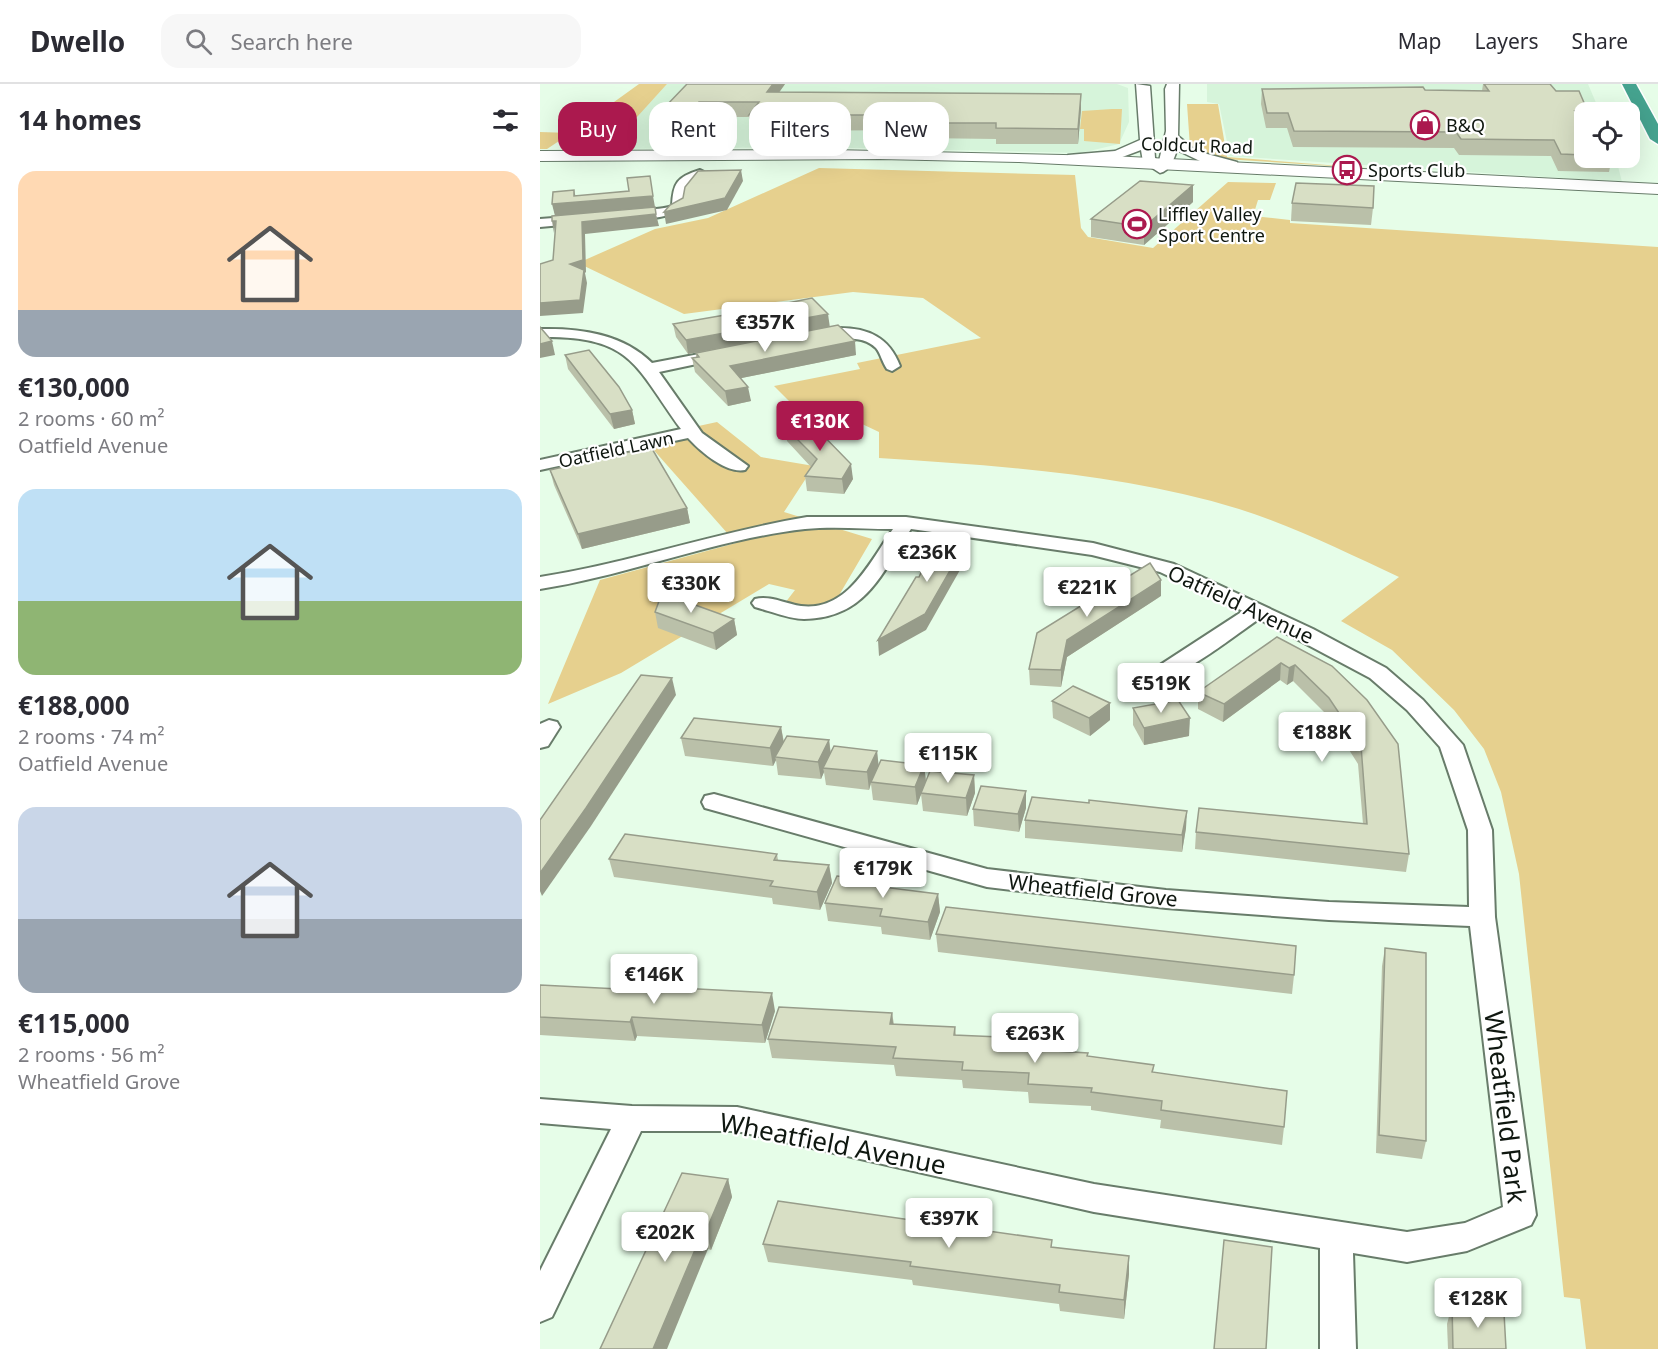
<!DOCTYPE html>
<meta charset="utf-8">
<style>
:root{--surface:#fff;--page:#f7f7f7;--text:#2b2b33;--muted:#7c7c81;--line:#e1e1e2;--accent:#ab194e}
body{margin:0;font-family:"Noto Sans",sans-serif;background:var(--page);color:var(--text);height:100vh;display:flex;flex-direction:column;font-size:22px;white-space:nowrap}
*{box-sizing:border-box;margin:0}
p{font-size:20px;color:var(--muted)}
.icon{flex:none;width:33px;height:33px;fill:none;stroke:currentColor;stroke-width:2;stroke-linecap:round;stroke-linejoin:round}
.map{position:relative;flex:1;overflow:hidden}
.side{display:flex;flex-direction:column;background:var(--surface);width:540px}
.side>*{flex:none}
.banner{position:absolute;left:18px;top:18px;width:570px;height:54px;display:flex;gap:12px}
.controls{position:absolute;left:1034px;top:18px;display:grid;gap:12px}
.controls a{display:grid;place-items:center;width:66px;height:66px;border-radius:12px;background:var(--surface);box-shadow:0 6px 24px #0002;font-size:30px}
.price{position:absolute;translate:-50% -51px;padding:0 14px;border-radius:6px;background:#fff;color:#222;font-size:20px;line-height:39px;filter:drop-shadow(0 2px 3px #0008)}
.price::after{content:'';position:absolute;left:50%;top:36px;width:18px;height:14px;margin-left:-9px;background:inherit;clip-path:polygon(0 0,100% 0,50% 100%)}
.price.selected{background:var(--accent);color:#fff}
ul{padding:0;list-style:none}
li{display:grid;align-content:center;gap:12px;height:318px;padding:0 18px}
li span{display:grid;place-items:center;height:186px;border-radius:18px;color:#555}
li>.icon{margin-inline-start:auto}
span .icon{width:108px;height:108px;fill:#fffc;stroke-width:1}
li b{font-size:26px}
h2{display:flex;justify-content:space-between;align-items:center;height:72px;padding:0 18px;font-size:26px}
.chip{padding:0 21px;border-radius:18px;background:var(--surface);box-shadow:0 6px 24px #0002;font-size:21px;line-height:54px}
.chip.selected{background:var(--accent);color:#fff}
header{display:flex;align-items:center;gap:36px;box-sizing:border-box;height:84px;padding:0 30px;background:var(--surface);border-bottom:2px solid var(--line)}
header strong{font-size:28px}
nav{display:flex;gap:33px;margin-inline-start:auto;font-size:21px}
.search{width:420px;height:54px;background:var(--page);display:flex;align-items:center;gap:15px;box-sizing:border-box;padding:0 21px;border-radius:18px;color:var(--muted);font-size:22px}
main{display:flex;flex:1;min-height:0}
.map>svg:first-child{display:block}
.built{fill:#d6f4da}
.green{fill:#e6d08e}
.lines{fill:none;stroke-linecap:round;stroke-linejoin:round}
.minor-casing{stroke:#687c6a;stroke-width:4}
.tertiary-casing{stroke:#687c6a;stroke-width:3}
.secondary-casing{stroke:#687c6a;stroke-width:2}
.motorway-casing{stroke:#fff;stroke-width:3}
.minor{fill:#fff;fill-rule:evenodd}
.tertiary{fill:#fff;fill-rule:evenodd}
.secondary{fill:#fff;fill-rule:evenodd}
.motorway{fill:#45a38f;fill-rule:evenodd}
.wall{fill:#bac0a9}
.shaded-wall{fill:#979c8a}
.building{fill:#d8dfc5;stroke:#979c8a;stroke-width:1.5}
.labels{text-anchor:middle;dominant-baseline:central;stroke-width:4.5;stroke-linejoin:round;paint-order:stroke}
.far-poi-label{font-size:18px;fill:#0f1710;stroke:#fff;text-anchor:start}
.far-street-label{font-size:18px;fill:#0f1710;stroke:#fff}
.street-label{font-size:21px;fill:#0f1710;stroke:#fff}
.near-street-label{font-size:26px;fill:#0f1710;stroke:#fff}
</style>
<header>
<strong>Dwello</strong>
<div class="search"><svg class="icon" aria-label="search" viewBox="0 0 24 24"><circle cx="10" cy="10" r="6"/><path d="M15 15l6 6"/></svg>Search here</div>
<nav><a>Map</a><a>Layers</a><a>Share</a></nav>
</header>
<main>
<section class="side">
<h2>14 homes<svg class="icon" aria-label="filters" viewBox="0 0 24 24"><path d="M4 7h16M4 17h16"/><circle cx="9" cy="7" r="2"/><circle cx="15" cy="17" r="2"/></svg></h2>
<ul>
<li><span style="background:linear-gradient(#ffd9b3 75%,#9aa5b1 0)"><svg class="icon" aria-label="home" viewBox="0 0 24 24"><path d="M3 11l9-7 9 7M6 9v11h12V9"/></svg></span><div><b>€130,000</b><p>2 rooms · 60 m²</p><p>Oatfield Avenue</p></div></li>
<li><span style="background:linear-gradient(#bfe0f5 60%,#8fb573 0)"><svg class="icon" aria-label="home" viewBox="0 0 24 24"><path d="M3 11l9-7 9 7M6 9v11h12V9"/></svg></span><div><b>€188,000</b><p>2 rooms · 74 m²</p><p>Oatfield Avenue</p></div></li>
<li><span style="background:linear-gradient(#c9d6e8 60%,#9aa5b1 0)"><svg class="icon" aria-label="home" viewBox="0 0 24 24"><path d="M3 11l9-7 9 7M6 9v11h12V9"/></svg></span><div><b>€115,000</b><p>2 rooms · 56 m²</p><p>Wheatfield Grove</p></div></li>
</ul>
</section>
<div class="map">
<svg width="1118" height="1265" viewBox="0 0 1118 1265">
<rect width="100%" height="100%" fill="#e6fde8"/>
<g class="built">
<path d="M127,0H577L588,4L589,38L579,60L541,69L267,63L76,65L94,45L86,44Z"/>
<path d="M667,0H1048L1060,28H1044V74H1076L1082,98L690,72L679,20L667,18Z"/>
</g>
<g class="green">
<path d="M99,0H127L87,44H95L91,49H31L7,65H0V48L31,49Z"/>
<path d="M647,20H678L687,73L838,85L684,75L653,67L650,63Z"/>
<path d="M572,25H582L580,60L544,57V45H540L542,27Z"/>
<path d="M279,84L535,91L541,144L548,153L613,164L688,98L736,99L730,116H718L713,132L750,136V139L1118,163V1265H1046L1040,1215L1024,1213L979,790L961,708L944,665L914,626L852,566L801,537L859,493C807,469 755,443 699,425C582,389 460,382 339,374V348L284,322L258,326L234,302L320,285L317,279L441,254L383,214L313,208L144,230L38,179L115,145L168,134Z"/>
<path d="M177,338L221,373L274,382L244,428L332,455L298,513L274,523L245,519L255,506L229,500L81,589L8,620L60,496L196,459L103,354Z"/>
</g>
<g class="lines">
<g class="minor-casing">
<g id="minor">
<path d="M160,86L164,88V92C138,101 150,107 142,127C129,132 89,141 79,132C90,122 117,128 132,122C133,99 137,93 160,86Z"/>
<path d="M40,132L46,136L44,139L0,143V135Z"/>
<path d="M299,244C328,244 349,253 360,282L352,287L347,285C342,278 341,270 336,264C315,244 278,264 268,252L270,249Z"/>
<path d="M0,245C41,244 83,250 112,279L180,266L185,268L188,271L185,274L119,288L162,349L208,382L205,386C186,390 160,367 148,354L0,386V376L141,345C94,280 92,252 0,253Z"/>
<path d="M267,433H366L553,459L634,480L773,545L846,584L883,616L923,661L952,746L955,833L996,1131L991,1141L927,1167L867,1178L813,1169L816,1265H780V1164L554,1128L197,1047H101L12,1233L0,1238V1187L71,1045L0,1039V1015L92,1022L197,1023L554,1100L867,1148L925,1139L963,1123L930,842L789,836L626,824L447,803L165,724L162,718L165,712L174,710L447,785L626,806L789,818L929,823L928,746L900,663L867,626L830,594L719,535C693,552 632,604 601,597L598,592L601,587L617,583L703,527L620,488L552,471L371,445C341,490 326,534 264,535C249,535 230,527 215,523L212,519L215,515C230,511 246,520 261,522C308,528 331,476 353,445C324,445 294,442 265,445C175,455 90,491 0,505V493C90,479 177,448 267,433Z"/>
<path d="M9,636L17,638L20,643L8,662L0,664V640Z"/>
</g>
</g>
<g class="tertiary-casing">
<path id="tertiary" d="M596,0L610,2L615,74L619,77L626,47L625,5L627,0H639L638,52L656,67L697,78V84L662,78L637,66C634,75 630,87 620,89L603,78L601,66L577,75L528,77V71L575,67L600,56Z"/>
</g>
<g class="secondary-casing">
<path id="secondary" d="M291,66L571,72L1118,100V110L479,78L340,75L0,77V67Z"/>
</g>
<g class="motorway-casing">
<path id="motorway" d="M1082,0H1096L1118,40V60L1110,55Z"/>
</g>
<use href="#minor" class="minor"/>
<use href="#tertiary" class="tertiary"/>
<use href="#secondary" class="secondary"/>
<use href="#motorway" class="motorway"/>
</g>
<g class="wall">
<path d="M245,0L239,8L541,10V25L538,60H456V55L381,54L380,46L211,47L209,33H161L157,36L127,39L124,24Z"/>
<path d="M943,0H1010L1016,7L1048,28H1044V74H1072L1069,88L1018,87L1011,72L919,71L914,64L753,63L747,44H726L721,20L722,5L942,7Z"/>
<path d="M653,118L604,161L551,153V135Z"/>
<path d="M752,119L833,124L831,141L751,137Z"/>
<path d="M133,240L289,243L316,271L201,294L211,317L188,322L155,288L152,274L156,273V269L172,266L148,270L136,253Z"/>
<path d="M25,271L92,326L95,340L74,345L28,285Z"/>
<path d="M245,343L313,395L304,410L267,407L265,392L271,383L247,357Z"/>
<path d="M10,386L147,424L150,439L42,465L14,401Z"/>
<path d="M621,512L527,573L521,603L490,601L489,585Z"/>
<path d="M115,528L194,535L197,551L176,566L118,544Z"/>
<path d="M737,553L792,582L869,770L866,788L655,765L656,748L823,740L818,680L787,631L753,597L747,601L740,596L683,638L658,625V608Z"/>
<path d="M512,617L570,619V636L550,652L513,634Z"/>
<path d="M593,624L649,652L604,661L593,641Z"/>
<path d="M241,643L244,658L289,656L291,669L337,667L338,682L384,681L386,697L434,691L435,709L427,732L383,727L381,710L377,721L333,716L331,700L329,706L286,701L284,688L281,695L238,691L236,676L233,682L145,672L141,654Z"/>
<path d="M486,707V724L479,748L434,742L433,725Z"/>
<path d="M485,736L646,744L642,768L485,754Z"/>
<path d="M237,770L238,776L289,781L292,799L280,826L233,820L232,814L74,793L69,775Z"/>
<path d="M345,804L398,810L400,828L390,856L342,850L341,843L288,837L285,819Z"/>
<path d="M396,850L754,891L752,910L398,868Z"/>
<path d="M845,864L886,1057L882,1075L836,1069L842,882Z"/>
<path d="M0,901L235,927L225,959L97,952L95,957L0,951Z"/>
<path d="M352,929L354,940L415,943L416,951L483,965L548,972L614,981L613,988L744,1043L742,1061L620,1044L621,1036L551,1026V1022L489,1019L488,1008L423,1004L422,996L356,992L354,981L232,974L228,955Z"/>
<path d="M188,1095L192,1113L171,1166L168,1165L60,1265Z"/>
<path d="M223,1160L512,1163L589,1172V1190L584,1235L520,1227L519,1220L373,1201L372,1196L228,1178Z"/>
<path d="M912,1221L966,1265H908L907,1240Z"/>
</g>
<g class="shaded-wall">
<path d="M233,0H245L229,23L227,8Z"/>
<path d="M541,10V25L538,60V45Z"/>
<path d="M159,18L161,33L157,36L127,39L124,24Z"/>
<path d="M201,86L203,97L187,126L126,140L124,128Z"/>
<path d="M653,101V118L604,161V143Z"/>
<path d="M34,106L37,118L113,112L115,123L15,132L12,120L34,112Z"/>
<path d="M116,130L119,142L45,150L46,188L45,189L47,199L43,229L0,232V219L42,138Z"/>
<path d="M12,137H16L14,149Z"/>
<path d="M288,230L290,244L148,270L146,256Z"/>
<path d="M12,257L15,271L0,274V260Z"/>
<path d="M315,257L316,271L192,296L190,282Z"/>
<path d="M208,303L211,317L188,322L185,307Z"/>
<path d="M92,326L95,340L74,345L70,330Z"/>
<path d="M311,380L313,395L304,410L302,395Z"/>
<path d="M147,424L150,439L42,465L38,450Z"/>
<path d="M428,455L429,470L386,546L339,572L338,556Z"/>
<path d="M621,496V512L527,573L521,603V586L527,556Z"/>
<path d="M194,535L197,551L176,566L173,549Z"/>
<path d="M741,579L740,596L683,638L684,620Z"/>
<path d="M755,581L753,597L747,601L749,584Z"/>
<path d="M132,594L136,611L51,742L2,812L0,807V789Z"/>
<path d="M570,619V636L550,652L549,634Z"/>
<path d="M650,634L649,652L604,661V644Z"/>
<path d="M241,643L244,661L235,673L236,676L233,682L230,664Z"/>
<path d="M289,656L291,674L283,684L284,688L281,695L278,678Z"/>
<path d="M337,667L339,684L331,698L329,706L327,688Z"/>
<path d="M384,681L386,698L377,721L375,703Z"/>
<path d="M434,691L435,709L427,732L426,714Z"/>
<path d="M486,707V724L479,748L478,730Z"/>
<path d="M647,727L646,744L642,768V751Z"/>
<path d="M289,781L292,799L280,826L277,808Z"/>
<path d="M398,810L400,828L390,856L388,838Z"/>
<path d="M232,909L235,927L225,959L222,941Z"/>
<path d="M352,929L354,948L350,940Z"/>
<path d="M92,933L97,952L95,957L90,938Z"/>
<path d="M188,1095L192,1113L171,1166L166,1147Z"/>
<path d="M163,1147L168,1165L127,1265H113Z"/>
<path d="M589,1172V1190L584,1235V1216Z"/>
</g>
<g class="building">
<path d="M147,0H233L227,8L541,10L538,45L456,44V39H379L382,31H209L219,18H159L155,21L124,24Z"/>
<path d="M944,0H1010L1016,7H1039L1048,28L1035,27L1044,38V71L1021,70L1014,56L921,55L916,48L754,47L748,29H727L722,5L883,3L885,6L949,7Z"/>
<path d="M201,86L185,114L124,128L130,121L143,114L145,103L158,87Z"/>
<path d="M110,92L113,112L12,120L13,108L34,106V112L89,107L87,94Z"/>
<path d="M600,97L653,101L604,143L551,135Z"/>
<path d="M756,99L834,102L833,124L752,119Z"/>
<path d="M115,123L116,130L42,138L43,176L30,180L44,186L40,216L0,219V180L13,176L16,137H12V132Z"/>
<path d="M272,214L288,230L146,256L133,240L208,227Z"/>
<path d="M298,241L315,257L190,282L208,303L185,307L152,274L159,273L156,269Z"/>
<path d="M0,243L12,257L0,260Z"/>
<path d="M49,266L79,303L92,326L70,330L25,271Z"/>
<path d="M269,337L311,380L302,395L265,392L277,375L245,343Z"/>
<path d="M111,363L147,424L38,450L10,386Z"/>
<path d="M398,452L428,455L385,530L338,556L376,493H379Z"/>
<path d="M610,479L621,496L527,556L521,586L489,585L497,549Z"/>
<path d="M122,509L194,535L173,549L115,528Z"/>
<path d="M737,553L792,582L827,616L858,660L869,770L656,748L659,724L827,740L821,662L789,614L755,581L749,584L741,579L684,620L658,608Z"/>
<path d="M101,591L132,594L46,724L0,789V736Z"/>
<path d="M533,602L570,619L549,634L512,617Z"/>
<path d="M638,616L650,634L604,644L593,624Z"/>
<path d="M154,634L241,643L230,664L141,654Z"/>
<path d="M247,652L289,656L278,678L235,673Z"/>
<path d="M294,662L337,667L327,688L283,684Z"/>
<path d="M341,676L384,681L375,703L331,698Z"/>
<path d="M390,687L434,691L426,714L381,709Z"/>
<path d="M441,702L486,707L478,730L433,725Z"/>
<path d="M492,713L549,719V716L647,727L642,751L485,736Z"/>
<path d="M85,750L237,770L234,776L289,781L277,808L230,802L233,797L69,775Z"/>
<path d="M297,792L344,798L342,803L398,810L388,838L340,832L342,825L285,819Z"/>
<path d="M406,823L756,862L754,891L396,850Z"/>
<path d="M845,864L886,869V1057L839,1051Z"/>
<path d="M0,901L119,907L121,903L232,909L222,941L92,933L90,938L0,933Z"/>
<path d="M239,923L352,929L350,940L415,943L414,951L482,954L481,965L548,969L547,972L614,981L612,988L747,1007L744,1043L621,1026L622,1017L551,1008L552,1004L488,1000L489,989L422,986L423,978L353,974L356,963L228,955Z"/>
<path d="M142,1089L188,1095L166,1147H163L113,1265H60Z"/>
<path d="M238,1117L512,1156L511,1163L589,1172L584,1216L519,1208L520,1201L370,1182L371,1178L223,1160Z"/>
<path d="M684,1156L732,1163L726,1265H674Z"/>
<path d="M912,1221L964,1229L966,1265H913Z"/>
</g>
<defs>
<g id="shop-ring" transform="scale(1.5)"><circle r="9.5" fill="#fff" stroke="#ab194e" stroke-width="1.5"/><path d="M-5-2.5h2.3a2.7 3.5 0 0 1 5.4 0H5L5.5 6h-11ZM-1.5-2.5h3a1.5 2.3 0 0 0-3 0Z" fill="#ab194e"/></g>
<g id="bus-ring" transform="scale(1.5)"><circle r="9.5" fill="#fff" stroke="#ab194e" stroke-width="1.5"/><path d="M-5-6H5V4H4V6H2V4H-2V6H-4V4H-5ZM-3.5-4V0h7V-4ZM-3.5 1.2v1.5H-2V1.2ZM2 1.2v1.5H3.5V1.2Z" fill="#ab194e"/></g>
<g id="stadium-ring" transform="scale(1.5)"><circle r="9.5" fill="#fff" stroke="#ab194e" stroke-width="1.5"/><path d="M0-5a6.5 5 0 1 0 0 10a6.5 5 0 1 0 0-10ZM-3.5-1.8h7v3.6h-7Z" fill="#ab194e"/></g>
</defs>
<g fill-rule="evenodd">
<use href="#shop-ring" x="885" y="41"/>
<use href="#bus-ring" x="807" y="86"/>
<use href="#stadium-ring" x="597" y="140"/>
</g>
<g class="labels">
<g class="far-poi-label">
<text x="906" y="41">B&amp;Q</text>
<text x="828" y="86">Sports Club</text>
<text x="618" y="130">Liffley Valley<tspan x="618" dy="21">Sport Centre</tspan></text>
</g>
<g class="far-street-label">
<text transform="translate(657 61) rotate(2)">Coldcut Road</text>
<text transform="translate(76 365) rotate(-12)">Oatfield Lawn</text>
</g>
<g class="street-label">
<text transform="translate(701 520) rotate(25)">Oatfield Avenue</text>
<text transform="translate(553 806) rotate(6)">Wheatfield Grove</text>
</g>
<g class="near-street-label">
<text transform="translate(966 1023) rotate(83)">Wheatfield Park</text>
<text transform="translate(293 1059) rotate(11)">Wheatfield Avenue</text>
</g>
</g>
</svg>
<div class="controls">
<a><svg class="icon" aria-label="locate" viewBox="0 0 24 24"><circle cx="12" cy="12" r="6"/><path d="M12 2v4M12 18v4M2 12h4M18 12h4"/></svg></a>
</div>
<b class="price" style="left:225px;top:269px">€357K</b>
<b class="price selected" style="left:280px;top:368px">€130K</b>
<b class="price" style="left:387px;top:499px">€236K</b>
<b class="price" style="left:151px;top:530px">€330K</b>
<b class="price" style="left:547px;top:534px">€221K</b>
<b class="price" style="left:621px;top:630px">€519K</b>
<b class="price" style="left:782px;top:679px">€188K</b>
<b class="price" style="left:408px;top:700px">€115K</b>
<b class="price" style="left:343px;top:815px">€179K</b>
<b class="price" style="left:114px;top:921px">€146K</b>
<b class="price" style="left:495px;top:980px">€263K</b>
<b class="price" style="left:409px;top:1165px">€397K</b>
<b class="price" style="left:125px;top:1179px">€202K</b>
<b class="price" style="left:938px;top:1245px">€128K</b>
<div class="banner">
<a class="chip selected">Buy</a>
<a class="chip">Rent</a>
<a class="chip">Filters</a>
<a class="chip">New</a>
</div>
</div>
</main>
